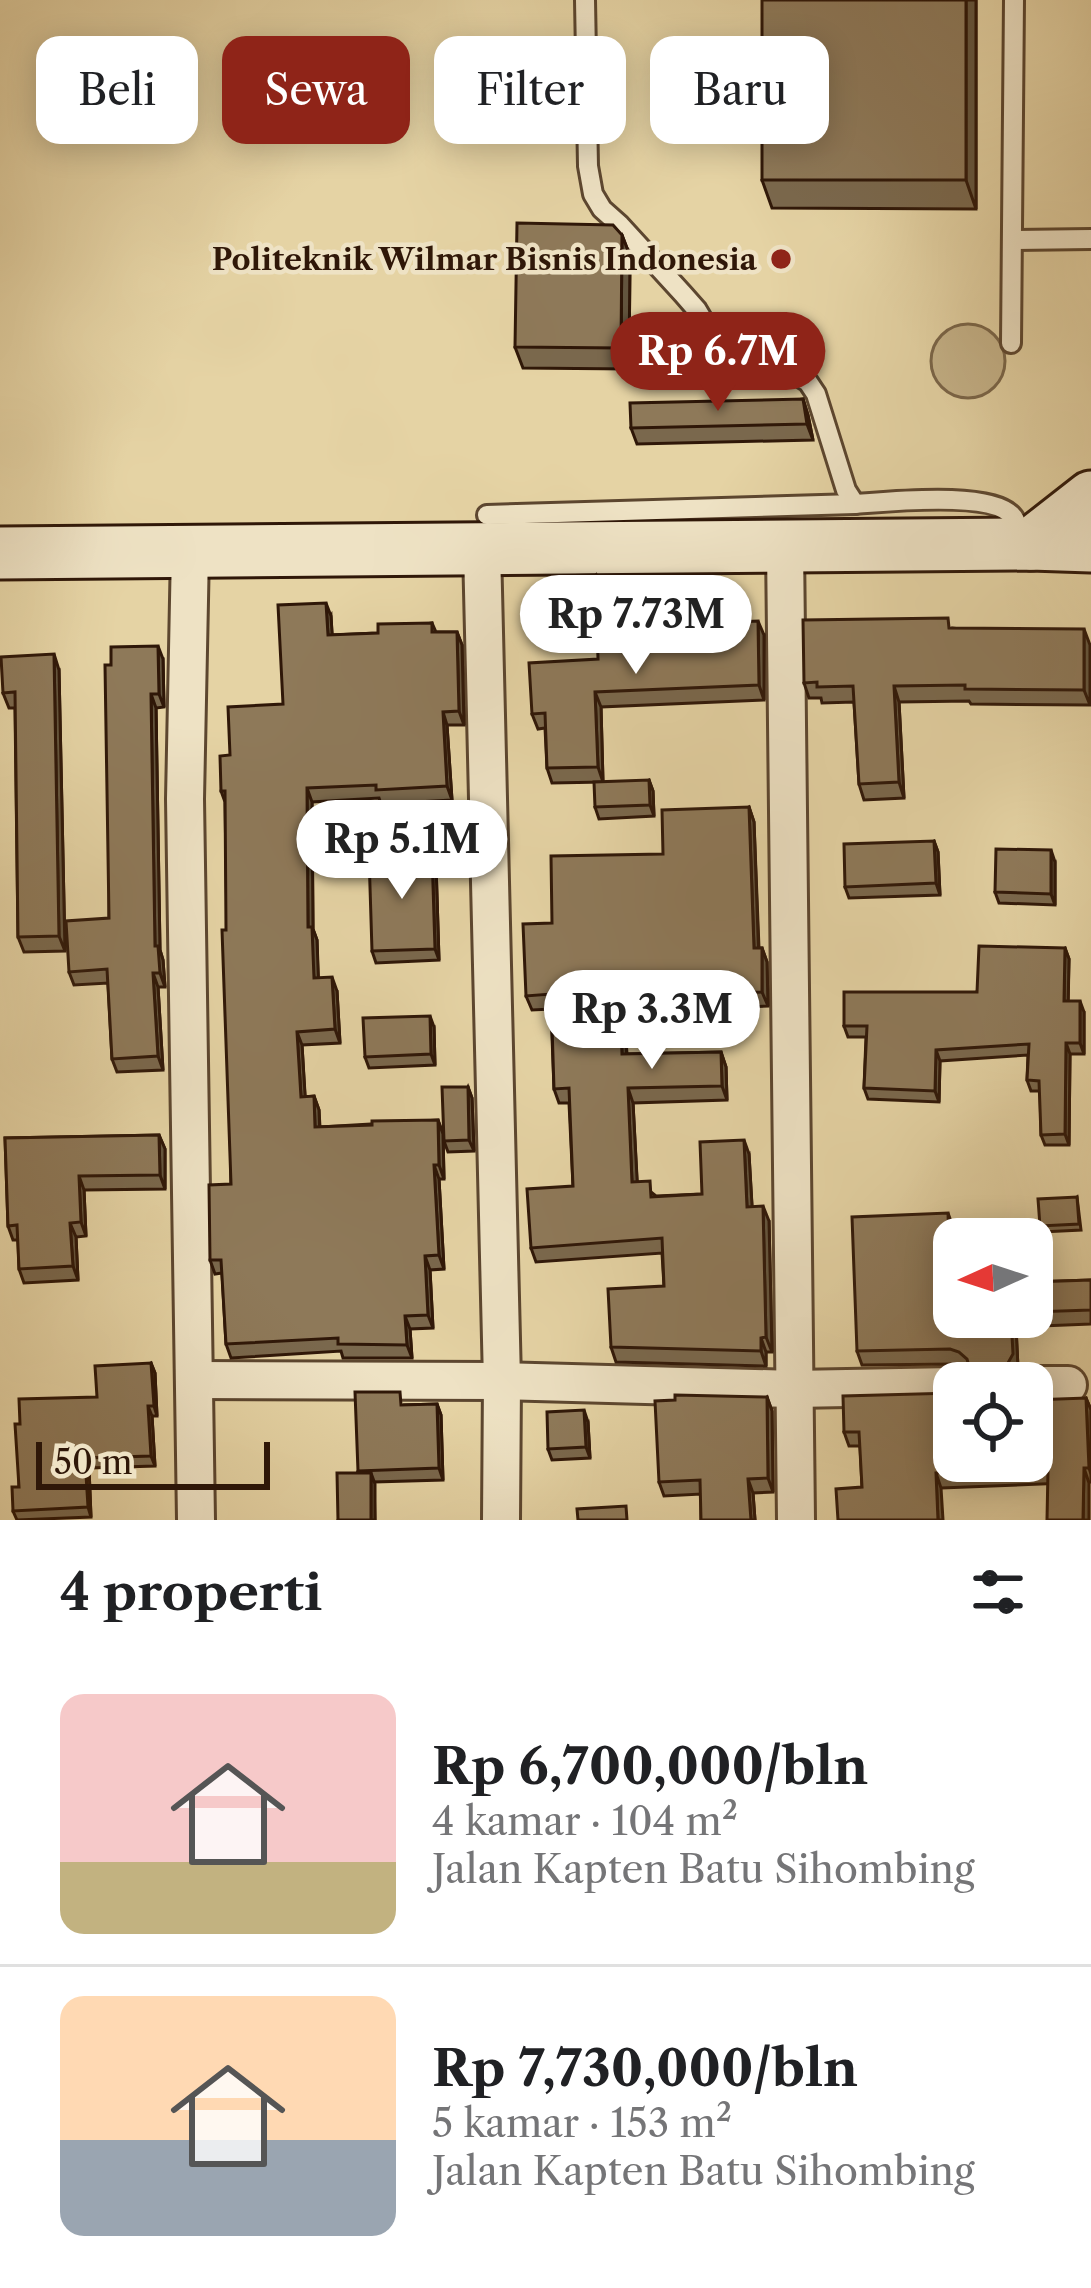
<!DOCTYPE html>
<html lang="id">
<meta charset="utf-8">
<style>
:root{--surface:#fff;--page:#f2f2f2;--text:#202124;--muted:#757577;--line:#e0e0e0;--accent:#8f2418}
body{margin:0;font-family:"Libre Caslon Text",serif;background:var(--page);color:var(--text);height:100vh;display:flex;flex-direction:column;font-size:45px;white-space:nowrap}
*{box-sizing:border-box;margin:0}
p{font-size:39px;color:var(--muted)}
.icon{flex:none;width:66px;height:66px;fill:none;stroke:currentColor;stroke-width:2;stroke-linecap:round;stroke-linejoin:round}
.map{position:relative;height:1520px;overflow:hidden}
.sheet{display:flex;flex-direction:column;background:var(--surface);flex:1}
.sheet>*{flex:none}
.guide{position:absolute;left:36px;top:36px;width:1020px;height:108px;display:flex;gap:24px}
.needle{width:78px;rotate:267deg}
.fabs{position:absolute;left:933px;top:1218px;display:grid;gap:24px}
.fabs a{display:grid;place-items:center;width:120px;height:120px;border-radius:24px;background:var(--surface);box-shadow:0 6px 30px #0003;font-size:60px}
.scale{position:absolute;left:36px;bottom:30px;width:234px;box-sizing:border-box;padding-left:12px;border:6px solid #2f1708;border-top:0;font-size:33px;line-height:42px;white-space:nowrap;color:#2f1708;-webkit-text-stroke:9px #eee2c4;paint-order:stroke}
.price{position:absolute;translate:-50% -102px;padding:0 27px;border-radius:42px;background:#fff;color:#222;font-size:39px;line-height:78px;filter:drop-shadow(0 3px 6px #0008)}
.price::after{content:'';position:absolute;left:50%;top:72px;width:36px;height:27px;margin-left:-18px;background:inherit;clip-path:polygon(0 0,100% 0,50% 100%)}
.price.active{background:var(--accent);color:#fff}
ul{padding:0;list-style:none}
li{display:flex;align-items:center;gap:36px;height:300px;padding:0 60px}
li+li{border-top:3px solid var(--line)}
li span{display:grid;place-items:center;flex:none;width:336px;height:240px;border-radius:24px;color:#555}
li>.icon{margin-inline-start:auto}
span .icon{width:144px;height:144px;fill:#fffc;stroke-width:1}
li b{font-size:51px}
h2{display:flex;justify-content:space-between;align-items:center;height:144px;padding:0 60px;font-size:51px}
.pill{padding:0 42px;border-radius:24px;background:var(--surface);box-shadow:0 6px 30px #0003;font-size:42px;line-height:108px}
.pill.active{background:var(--accent);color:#fff}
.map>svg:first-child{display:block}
.green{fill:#c6b389;stroke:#7a6548;stroke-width:3}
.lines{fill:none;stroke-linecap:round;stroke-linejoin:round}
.lane-casing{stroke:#5c462f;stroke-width:24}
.street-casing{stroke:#5c462f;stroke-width:42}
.secondary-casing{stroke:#2f1708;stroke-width:57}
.lane{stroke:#eee2c4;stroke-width:18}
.street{stroke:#eee2c4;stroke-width:36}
.secondary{stroke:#eee2c4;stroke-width:51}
.wall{fill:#7a684d;stroke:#2f1708;stroke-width:3}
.shaded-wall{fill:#63553e;stroke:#2f1708;stroke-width:3}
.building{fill:#8e7959;stroke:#2f1708;stroke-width:3}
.poi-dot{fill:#8f2418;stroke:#eee2c4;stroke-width:4.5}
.labels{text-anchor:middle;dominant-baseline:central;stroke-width:9;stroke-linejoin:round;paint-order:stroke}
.poi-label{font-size:30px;font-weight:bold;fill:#2f1708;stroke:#eee2c4;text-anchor:end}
</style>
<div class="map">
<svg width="1091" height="1520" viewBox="0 0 1091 1520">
<rect width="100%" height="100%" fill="#e5d3a4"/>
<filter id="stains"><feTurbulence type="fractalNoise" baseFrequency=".00167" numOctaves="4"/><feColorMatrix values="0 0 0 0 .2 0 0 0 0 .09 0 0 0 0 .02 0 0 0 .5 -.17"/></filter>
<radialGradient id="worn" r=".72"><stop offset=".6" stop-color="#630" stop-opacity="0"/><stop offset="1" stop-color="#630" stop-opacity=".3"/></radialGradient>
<circle class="green" cx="968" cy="361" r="37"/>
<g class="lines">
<g class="lane-casing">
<g id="lane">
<path d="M585,0L588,166L593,194L602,209L620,225L683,294L697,310L713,337L728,351L790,371L808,382L816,394L846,490L855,504C885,502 1001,489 1015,520C1016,522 1016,538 1016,540"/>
<path d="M1014,240L1091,239"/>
<path d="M1011,343L1014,0"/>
<path d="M487,515L855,504"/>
</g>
</g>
<g class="street-casing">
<g id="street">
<path d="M785,546L796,1520"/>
<path d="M482,549L502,1381L501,1520"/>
<path d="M190,551L185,799L196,1520"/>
<path d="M194,1380L502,1381L794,1389L954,1386"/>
<path d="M1032,1385H1068"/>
</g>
</g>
<g class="secondary-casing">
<g id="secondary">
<path d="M1031,544L1091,497"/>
<path d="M0,553L1031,544L1091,546"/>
</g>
</g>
<use href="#lane" class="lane"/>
<use href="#street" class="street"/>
<use href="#secondary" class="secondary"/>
</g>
<g class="wall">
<path d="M976,0V209L772,208L762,180Z"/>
<path d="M622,235L630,256L629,369L523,368L515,347Z"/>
<path d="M803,399L808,415L813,440L637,444L631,428Z"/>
<path d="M596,575L600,586L601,625L558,627L554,615Z"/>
<path d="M331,616L332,635L378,633L432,623L436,632H457L462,645L464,725H447L452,800L381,804L379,798L312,802L313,929L317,940L318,978L337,991L340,1043L302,1045L305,1097L314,1096L319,1110L320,1127L438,1120L443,1134L444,1179H439L444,1269L430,1270L433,1328L410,1329L412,1358H343L341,1351L231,1358L226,1344L222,1273L215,1274L210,1260L231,1184L225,802L221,791L230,755L283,704Z"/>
<path d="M952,628L1090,645V705L971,704L969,701L899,702L904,798L864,800L859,784L854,702L822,703L821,698H809L804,683Z"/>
<path d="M764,635V700L601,707L603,782L552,783L547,768L545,728L538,729L532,714L598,659Z"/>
<path d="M163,659L164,707L156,708L160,950L163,960L165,987H158L163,1070L117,1072L112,1059L108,983L74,985L69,972L109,918L111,665Z"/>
<path d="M59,670L65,951L24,952L18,937L15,708H9L3,693Z"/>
<path d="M649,780L653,791L654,816L599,819L595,807Z"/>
<path d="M749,807L754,822L759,948H762L767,962L768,1006L636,1011L626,1040L627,1054L721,1052L726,1067L727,1100L633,1103L637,1181L656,1196L702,1194L749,1154L752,1207L769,1221L772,1352H766V1366L616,1362L611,1347L664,1286L662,1253L536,1262L531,1248L573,1186L569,1103H559L554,1089L551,1009L532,1010L526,996L552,923L663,854Z"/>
<path d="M934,841L938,852L940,895L849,898L845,887Z"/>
<path d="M1055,862V905L999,903L995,892Z"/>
<path d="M436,864L439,960L376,963L372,951Z"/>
<path d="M1065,948L1069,959L1068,1001L1084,1012V1054H1070L1069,1145H1045L1041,1135L1040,1091H1031L1027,1080L1028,1055L940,1061L939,1102L868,1099L864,1088L866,1037H848L844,1026L977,992Z"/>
<path d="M434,1027L435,1065L369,1068L365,1057Z"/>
<path d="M468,1087L472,1098L474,1151L448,1152L444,1141Z"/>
<path d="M159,1135L165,1149V1189L84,1190L86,1236L76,1237L78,1280L24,1283L19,1269L18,1240H13L8,1226L5,1138Z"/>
<path d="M1077,1197L1081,1230L1042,1232L1040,1226Z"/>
<path d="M953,1227L954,1317H1032V1282L1091,1280V1324L1016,1327L1018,1368L1010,1383H968L971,1372L964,1366L955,1364L862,1365L857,1351Z"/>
<path d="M151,1363L155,1373L157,1416H152L155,1466L89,1468L91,1517L17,1520L13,1511L19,1487L20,1424L97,1397Z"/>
<path d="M950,1394L954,1461L1086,1398L1091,1410V1482L941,1488L862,1487L860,1446H849L844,1432Z"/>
<path d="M767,1397L772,1411L773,1492L753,1493L755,1520H701V1494L664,1496L659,1482Z"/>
<path d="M437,1404L441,1415L443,1480L374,1482L375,1520H338L358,1471L404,1405Z"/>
<path d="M588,1422L590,1458L552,1460L548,1449Z"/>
</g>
<g class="shaded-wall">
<path d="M966,0H976V209L966,180Z"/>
<path d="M622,235L630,256L629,369L621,348Z"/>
<path d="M803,399L808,415L813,440L807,424Z"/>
<path d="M596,575L600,586L601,625L597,614Z"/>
<path d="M326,603L331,616L333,648L328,635Z"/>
<path d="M758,621L764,635V700L759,685Z"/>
<path d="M1084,629L1090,645V705L1084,690Z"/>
<path d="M457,632L462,645L464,725L459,711Z"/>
<path d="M158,646L163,659L164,707L159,694Z"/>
<path d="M54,654L59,670L65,951L59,936Z"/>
<path d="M894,686L899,702L904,798L899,782Z"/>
<path d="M595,692L601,707L603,782L598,767Z"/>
<path d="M151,694L156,708L160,950L163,960L165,987L160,973L155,946Z"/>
<path d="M443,712L447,725L452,800L447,786Z"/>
<path d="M649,780L653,791L654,816L650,805Z"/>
<path d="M307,788L312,802L313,929L317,940L319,992L314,978L308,927Z"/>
<path d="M749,807L754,822L759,963L754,948Z"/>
<path d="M934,841L938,852L940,895L936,883Z"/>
<path d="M1051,850L1055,862V905L1051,894Z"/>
<path d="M432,853L436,864L439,960L435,949Z"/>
<path d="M762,948L767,962L768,1006L762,992Z"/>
<path d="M1065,948L1069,959L1068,1012L1064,1001Z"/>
<path d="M153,973L158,987L163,1070L158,1056Z"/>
<path d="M332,977L337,991L340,1043L335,1029Z"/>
<path d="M631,997L636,1011L626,1040L627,1068L622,1054L621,1026Z"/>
<path d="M1080,1001L1084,1012V1054L1080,1043Z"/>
<path d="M430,1016L434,1027L435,1065L431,1054Z"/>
<path d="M297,1032L302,1045L306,1110L301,1097Z"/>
<path d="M1066,1043L1070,1054L1069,1145L1065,1134Z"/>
<path d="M936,1050L940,1061L939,1102L935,1091Z"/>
<path d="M721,1052L726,1067L727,1100L722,1086Z"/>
<path d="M468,1087L472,1098L474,1151L469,1140Z"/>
<path d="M628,1088L633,1103L638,1196L632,1182Z"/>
<path d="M314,1096L319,1110L320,1141L315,1127Z"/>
<path d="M438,1120L443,1134L444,1179L439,1165Z"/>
<path d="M159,1135L165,1149V1189L160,1175Z"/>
<path d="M744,1140L749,1154L753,1222L747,1207Z"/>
<path d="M434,1165L439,1179L444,1269L439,1255Z"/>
<path d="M79,1176L84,1190L86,1236L81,1222Z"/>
<path d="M763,1206L769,1221L772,1352L766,1337Z"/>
<path d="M948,1213L953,1227L954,1287L950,1277Z"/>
<path d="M70,1223L76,1237L78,1280L73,1266Z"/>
<path d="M425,1256L430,1270L433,1328L428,1315Z"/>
<path d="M405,1316L410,1329L412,1358L407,1345Z"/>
<path d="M1011,1317L1016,1327L1018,1368L1010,1383H1008L1004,1370Z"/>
<path d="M761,1338L766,1352V1366L761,1351Z"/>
<path d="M151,1363L155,1373L157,1416L154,1406Z"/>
<path d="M767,1397L772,1411L773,1492L768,1478Z"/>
<path d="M1086,1398L1091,1410V1474L1089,1468Z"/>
<path d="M437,1404L441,1415L443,1480L439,1468Z"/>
<path d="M148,1406L152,1416L155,1466L151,1456Z"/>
<path d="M584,1410L588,1422L590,1458L586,1447Z"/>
<path d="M85,1458L89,1468L91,1517L88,1507Z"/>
<path d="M1084,1468L1089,1483V1520H1083Z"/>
<path d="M371,1473L375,1484V1520H371Z"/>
<path d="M936,1473L941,1488L943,1520H938Z"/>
<path d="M748,1479L753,1493L755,1520H751Z"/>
</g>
<g class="building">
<rect x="762" y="0" width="204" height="180"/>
<path d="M517,223L613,225L622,235L621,348L515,347Z"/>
<path d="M803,399L807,424L631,428L630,403Z"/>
<path d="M596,575L597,614L554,615L553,576Z"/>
<path d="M326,603L328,635L378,633V624L432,623V632H457L459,711L443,712L447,786L376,790V785L307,788L308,927H312L314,978L332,977L335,1029L297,1032L301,1097L314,1096L315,1127L372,1125V1121L438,1120L439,1165H434L439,1255L425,1256L428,1315L405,1316L407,1345L338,1344V1338L226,1344L221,1260H210L209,1185L231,1184L222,930H226L225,791H221L220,756L230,755L228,707L283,704L278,605Z"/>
<path d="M948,618L949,628L1084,629V690L965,689V685L894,686L899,782L859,784L853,686L817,687V682L804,683L803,620Z"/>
<path d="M758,621L759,685L595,692L598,767L547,768L545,713L532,714L529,663L598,659L597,627Z"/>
<path d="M158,646L159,694H151L155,946H158L160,973H153L158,1056L112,1059L107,969L69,972L66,921L109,918L105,665H111V647Z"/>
<path d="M54,654L59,936L18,937L15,692L3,693L1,657Z"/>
<path d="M649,780L650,805L595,807L594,782Z"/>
<path d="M749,807L754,948H762V992L631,997L621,1026L622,1054L721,1052L722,1086L628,1088L632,1182L650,1181L651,1197L702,1194L700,1142L744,1140L747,1207L763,1206L766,1337L761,1338V1351L611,1347L608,1289L664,1286L662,1238L531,1248L527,1189L573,1186L569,1088L554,1089L551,994L526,996L523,924L552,923L551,856L663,854L662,810Z"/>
<path d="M934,841L936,883L845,887L844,844Z"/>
<path d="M996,849L1051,850V894L995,892Z"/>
<path d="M432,853L435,949L372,951L369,855Z"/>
<path d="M979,946L1065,948L1064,1001H1080V1043H1066L1065,1134L1041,1135L1039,1081L1027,1080L1029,1044L936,1050L935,1091L864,1088L867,1026H844V992H977Z"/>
<path d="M430,1016L431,1054L365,1057L363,1018Z"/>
<path d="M442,1087H468L469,1140L444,1141Z"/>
<path d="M159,1135L160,1175L79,1176L81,1222L70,1223L73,1266L19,1269L17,1225L8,1226L5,1138Z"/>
<path d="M1077,1197L1079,1224L1040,1226L1038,1199Z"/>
<path d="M948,1213L950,1277H954V1317H1011L1013,1354L1004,1370L1009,1383H968L971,1373L967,1359L959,1352L950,1349L857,1351L852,1217Z"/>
<path d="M1091,1280V1310L1032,1312V1282Z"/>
<path d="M151,1363L154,1406H148L151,1456L85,1458L88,1507L13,1511L12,1487H19L15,1424H20L19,1399L97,1397L95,1366Z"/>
<path d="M355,1392H400L401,1405L437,1404L439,1468L358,1471Z"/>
<path d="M954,1393V1461H1032V1400L1086,1398L1089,1468H1084L1083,1520H1047L1048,1470L936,1473L938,1520H838L836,1489L862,1487L859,1432H844L843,1396Z"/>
<path d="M675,1395L767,1397L768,1478L748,1479L751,1520H701L700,1480L659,1482L655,1401L675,1400Z"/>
<path d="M584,1410L586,1447L548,1449L547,1412Z"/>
<path d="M337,1473H371V1520H338Z"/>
<path d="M626,1506L627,1520H578L577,1509Z"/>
</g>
<circle class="poi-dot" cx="781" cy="259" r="12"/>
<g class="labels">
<g class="poi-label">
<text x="757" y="259">Politeknik Wilmar Bisnis Indonesia</text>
</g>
</g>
<rect width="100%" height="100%" filter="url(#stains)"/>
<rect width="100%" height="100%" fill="url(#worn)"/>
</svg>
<div class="fabs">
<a><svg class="needle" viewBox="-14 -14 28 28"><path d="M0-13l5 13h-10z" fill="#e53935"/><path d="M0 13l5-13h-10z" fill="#757577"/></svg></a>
<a><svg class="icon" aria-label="locate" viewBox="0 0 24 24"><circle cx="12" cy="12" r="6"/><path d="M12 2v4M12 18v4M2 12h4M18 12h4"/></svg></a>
</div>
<div class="scale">50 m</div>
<b class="price active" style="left:718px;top:414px">Rp 6.7M</b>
<b class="price" style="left:636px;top:677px">Rp 7.73M</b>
<b class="price" style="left:402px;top:902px">Rp 5.1M</b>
<b class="price" style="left:652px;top:1072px">Rp 3.3M</b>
<div class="guide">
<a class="pill">Beli</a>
<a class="pill active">Sewa</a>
<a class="pill">Filter</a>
<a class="pill">Baru</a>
</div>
</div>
<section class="sheet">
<h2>4 properti<svg class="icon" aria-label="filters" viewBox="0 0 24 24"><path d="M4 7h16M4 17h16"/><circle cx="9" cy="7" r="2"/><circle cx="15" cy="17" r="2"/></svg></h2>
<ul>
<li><span style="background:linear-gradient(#f6c9c9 70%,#c2b280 0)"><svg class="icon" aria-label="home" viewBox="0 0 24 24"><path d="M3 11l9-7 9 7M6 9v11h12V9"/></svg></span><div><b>Rp 6,700,000/bln</b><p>4 kamar · 104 m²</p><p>Jalan Kapten Batu Sihombing</p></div></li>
<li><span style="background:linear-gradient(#ffd9b3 60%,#9aa5b1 0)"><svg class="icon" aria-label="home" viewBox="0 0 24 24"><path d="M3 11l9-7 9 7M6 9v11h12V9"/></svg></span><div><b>Rp 7,730,000/bln</b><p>5 kamar · 153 m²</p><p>Jalan Kapten Batu Sihombing</p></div></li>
</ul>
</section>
